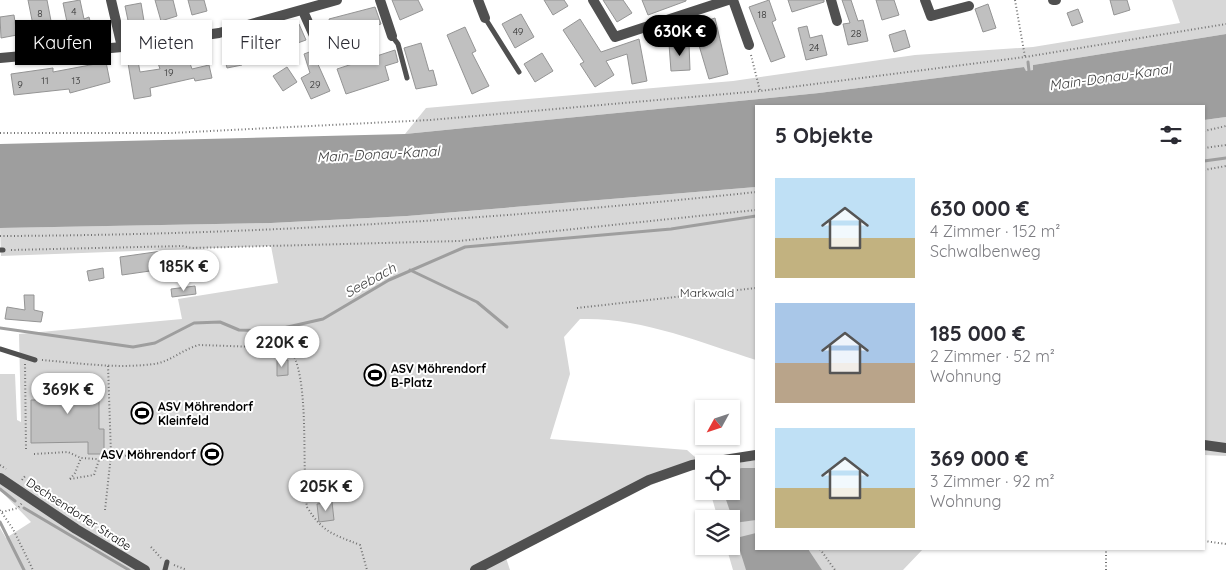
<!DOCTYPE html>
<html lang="de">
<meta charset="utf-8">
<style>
:root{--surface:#fff;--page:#f2f2f3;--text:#2b2b33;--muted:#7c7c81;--accent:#000}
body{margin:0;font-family:Quicksand,sans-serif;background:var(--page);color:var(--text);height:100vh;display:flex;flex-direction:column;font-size:19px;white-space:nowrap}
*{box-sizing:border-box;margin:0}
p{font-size:16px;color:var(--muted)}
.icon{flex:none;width:28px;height:28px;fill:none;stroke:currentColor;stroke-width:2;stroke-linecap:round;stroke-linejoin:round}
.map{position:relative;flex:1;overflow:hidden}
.drawer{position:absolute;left:755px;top:105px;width:450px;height:445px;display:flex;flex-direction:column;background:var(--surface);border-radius:0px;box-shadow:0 1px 4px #0004}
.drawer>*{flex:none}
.hud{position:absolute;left:15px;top:20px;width:475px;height:45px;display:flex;gap:10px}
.needle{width:32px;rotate:230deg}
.controls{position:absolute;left:695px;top:400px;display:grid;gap:10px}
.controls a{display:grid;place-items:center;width:45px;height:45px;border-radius:0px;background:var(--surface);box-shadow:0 1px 4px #0004;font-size:25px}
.price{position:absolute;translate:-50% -42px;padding:0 11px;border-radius:18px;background:#fff;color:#222;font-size:16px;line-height:32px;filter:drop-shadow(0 1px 2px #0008)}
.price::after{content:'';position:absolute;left:50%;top:30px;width:15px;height:11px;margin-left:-8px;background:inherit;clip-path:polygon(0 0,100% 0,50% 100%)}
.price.active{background:var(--accent);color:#fff}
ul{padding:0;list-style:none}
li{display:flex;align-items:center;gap:15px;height:125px;padding:0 20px}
li span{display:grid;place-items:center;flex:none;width:140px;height:100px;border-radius:0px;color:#555}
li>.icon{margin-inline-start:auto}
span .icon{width:60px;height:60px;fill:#fffc;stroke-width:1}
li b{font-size:21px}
h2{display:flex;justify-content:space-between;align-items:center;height:60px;padding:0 20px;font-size:21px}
.pill{padding:0 18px;border-radius:0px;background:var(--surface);box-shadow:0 1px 4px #0004;font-size:18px;line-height:45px}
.pill.active{background:var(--accent);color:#fff}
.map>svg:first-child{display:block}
.green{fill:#d7d7d7}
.water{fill:#9e9e9e}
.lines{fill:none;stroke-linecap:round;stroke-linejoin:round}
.stream{stroke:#9e9e9e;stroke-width:3}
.building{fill:#c0c0c0;stroke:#949494}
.path{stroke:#727272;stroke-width:2;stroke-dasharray:1 2.5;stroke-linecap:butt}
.service{stroke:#505050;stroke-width:5}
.minor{stroke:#505050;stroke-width:10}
.tertiary{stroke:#505050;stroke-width:10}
.labels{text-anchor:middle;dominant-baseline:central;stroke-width:4;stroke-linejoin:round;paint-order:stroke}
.number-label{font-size:10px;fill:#303030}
.park-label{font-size:12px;fill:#2e2e2e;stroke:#fff}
.poi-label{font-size:12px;font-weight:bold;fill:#000;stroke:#fff;text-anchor:start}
.street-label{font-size:12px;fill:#000;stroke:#fff}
.water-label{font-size:14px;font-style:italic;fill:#3f3f3f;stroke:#fff}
</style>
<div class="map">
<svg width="1226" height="570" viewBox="0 0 1226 570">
<rect width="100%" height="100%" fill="#fff"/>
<g class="green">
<path d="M1172,0H1226V34L1033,65V70L1026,72L1024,67L819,93L405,134L426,108L733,81L915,55L1033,47L1180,23Z"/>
<path d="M1226,117V456L1204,455V120Z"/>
<path d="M756,187V360C700,342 640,317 580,319L564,337L570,374L550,439L687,450L704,465V470L702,465L636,491L506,558L510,570H0V528L6,538L31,522L0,490V374H15L17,420L21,422L19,334L182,319L178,299L278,283L271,246L1,256L0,228L271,223L407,216Z"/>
<path d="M756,460V549H923L903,570H733L726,546H731V519H718L710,491H731V464Z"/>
</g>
<g class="water">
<path d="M1226,34V117L1204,120V106H756V187L407,216L271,223L0,228V144L405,134L819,93L1024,67L1026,71L1033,70V65Z"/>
<path d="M742,468H756V520L734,523L723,491H731V470Z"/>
<path d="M756,533V549H808L822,570H746L736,538Z"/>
</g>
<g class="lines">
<g class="stream">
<path d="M1028,62L1029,71"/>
<path d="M1204,161L1226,158"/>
<path d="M410,270L477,302L507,327"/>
<path d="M0,328L133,347L155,343L194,323L220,322L239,330L270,331L323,319L389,280L465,247L671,229L756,216"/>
<path d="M0,489L15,501"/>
<path d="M24,508L129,570"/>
<path d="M0,522L24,570"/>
</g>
</g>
<g class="building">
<path d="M28,0H47L52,26L34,30Z"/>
<path d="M80,0L84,19L89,17L94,36L76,40L72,21L67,22L63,3Z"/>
<path d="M155,0H173L177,16L161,21Z"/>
<path d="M188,0H204L207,11L192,15Z"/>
<path d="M392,0H418L423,10L400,20Z"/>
<path d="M544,0H564L568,6L553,15Z"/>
<path d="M603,0H623L632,13L617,22Z"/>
<path d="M642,0H686V1L648,15Z"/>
<path d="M769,0L776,20L772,22L785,57L771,62L749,7Z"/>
<path d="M788,0H824V2L792,12Z"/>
<path d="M842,0H851L858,21L863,20L868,41L848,45L843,24L850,23Z"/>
<path d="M876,0H894L899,15L882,20Z"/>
<path d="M1110,0H1127L1130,10L1114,15Z"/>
<path d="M141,3L145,27L130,30L125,6Z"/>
<path d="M988,4L996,28L983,32L975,9Z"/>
<path d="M375,7L381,24L335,40L329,19Z"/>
<path d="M1078,9L1083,22L1072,26L1067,13Z"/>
<path d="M521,14L534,37L515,48L502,24Z"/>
<path d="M14,15L17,35L1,38L0,17Z"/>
<path d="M715,18L728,74L709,79L698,42H701L696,24Z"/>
<path d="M580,19L601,52L639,39L647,81L632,84L627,54L606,61L614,75L595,87L580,64L584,62L563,30Z"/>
<path d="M299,24L306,40L281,49L283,52L264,61L256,44Z"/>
<path d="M807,26L810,38L822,35L827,55L806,60L798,28Z"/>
<path d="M465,27L476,51L472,53L489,86L472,94L447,35Z"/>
<path d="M905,30L910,47L894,52L889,35Z"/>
<path d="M421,43L429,71L433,70L437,85L416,89L404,48Z"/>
<path d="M689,43L690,70L671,71L669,44Z"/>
<path d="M239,48L242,65L227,68L223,51Z"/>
<path d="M395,50L398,62L385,66L389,80L346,94L337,69Z"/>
<path d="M312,51L330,91L311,99L301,78L310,73L304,54Z"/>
<path d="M542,53L553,71L535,82L524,64Z"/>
<path d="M188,58L192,69L209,65L212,78L195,81L194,78L150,88L151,96L134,99L128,63L138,61L140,72L160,69L158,63Z"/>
<path d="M106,62L110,82L70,93L69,89L14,95L11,74L53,68V72Z"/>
<path d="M287,67L297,82L283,91L273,76Z"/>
<path d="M162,251L164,269L122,275L120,257Z"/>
<path d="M103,268L104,278L89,281L87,271Z"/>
<path d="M195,286L196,294L172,297L171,289Z"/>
<path d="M24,295H34V310L43,312L41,322L5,319L7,307L25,310Z"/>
<path d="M277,360H288V375L277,376Z"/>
<path d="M40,381H99V429H104V454H88V442L31,443V400H40Z"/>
<path d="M332,502L334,520L319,522L317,504Z"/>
</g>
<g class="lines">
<g class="path">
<path d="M1015,0L1025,57"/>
<path d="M751,55L760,91"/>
<path d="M1204,131L1226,126"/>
<path d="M0,133H171L430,120L760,91L1025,57L1226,24"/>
<path d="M1204,148L1226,145"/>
<path d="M1204,170L1226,166"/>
<path d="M0,236C253,235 505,219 756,192"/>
<path d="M11,250L182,246L192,248L459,241L756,210"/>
<path d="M577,308L756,288"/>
<path d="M42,360C78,363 117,369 154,364C170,362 183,349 199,345L289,348C311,374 301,470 307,507C323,533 333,534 360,545L367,570"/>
<path d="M25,364L26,449"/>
<path d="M34,454L68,452L81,458"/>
<path d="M111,455L174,458"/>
<path d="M0,465L6,469"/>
<path d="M70,479L75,473L81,458L110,460"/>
<path d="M70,479L94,475L99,460"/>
<path d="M22,480L26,475"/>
<path d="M39,491L65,508"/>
<path d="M0,510L13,529L33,570"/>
<path d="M105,510L111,455L108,365"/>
<path d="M2,512L18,508L22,503"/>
<path d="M1204,541L1226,544"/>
<path d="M151,547L161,558"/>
<path d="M820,549L835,570"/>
<path d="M174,565L187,570"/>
<path d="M1106,570V549"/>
</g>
<g class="service">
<path d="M485,18L519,72"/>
<path d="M392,36L398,44L407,78"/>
<path d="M0,250H3"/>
<path d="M0,349L35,360"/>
<path d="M165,570L167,562"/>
</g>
<g class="minor">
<path d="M111,0L122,47"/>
<path d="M380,0L392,36"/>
<path d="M478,0L485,18"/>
<path d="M593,0L615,37L728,0"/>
<path d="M733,0L749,45"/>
<path d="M831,0L837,21"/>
<path d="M925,0L931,16L969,6"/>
<path d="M1053,0H1056"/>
<path d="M303,11L323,56"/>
<path d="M0,58L122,47L219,33L337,0"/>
</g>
<g class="tertiary">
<path d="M1204,445L1226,448"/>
<path d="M0,478L76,529L145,570"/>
<path d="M475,570L649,480L692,465L756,455"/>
</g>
</g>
<defs>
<g id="stadium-ring" transform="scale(1.125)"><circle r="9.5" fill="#fff" stroke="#000" stroke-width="1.5"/><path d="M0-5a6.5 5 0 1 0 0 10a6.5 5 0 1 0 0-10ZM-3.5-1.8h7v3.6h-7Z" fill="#000"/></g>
</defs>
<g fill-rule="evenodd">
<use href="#stadium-ring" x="375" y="375"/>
<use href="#stadium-ring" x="142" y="413"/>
<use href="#stadium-ring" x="212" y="454"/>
</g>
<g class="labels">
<g class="number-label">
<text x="74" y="11">4</text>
<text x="40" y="13">8</text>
<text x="762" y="14">18</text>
<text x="518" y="31">49</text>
<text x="856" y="33">28</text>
<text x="814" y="47">24</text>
<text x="169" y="72">19</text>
<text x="45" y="80">11</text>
<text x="76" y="80">13</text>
<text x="20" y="84">9</text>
<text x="315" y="84">29</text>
</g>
<g class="park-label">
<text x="707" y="292">Markwald</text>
</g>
<g class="poi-label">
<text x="391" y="368">ASV Möhrendorf<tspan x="391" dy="14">B-Platz</tspan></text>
<text x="158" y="406">ASV Möhrendorf<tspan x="158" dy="14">Kleinfeld</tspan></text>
<text x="196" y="454" text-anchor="end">ASV Möhrendorf</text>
</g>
<g class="street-label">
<text transform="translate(79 514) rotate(33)">Dechsendorfer Straße</text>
</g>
<g class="water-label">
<text transform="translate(1110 77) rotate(-8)">Main-Donau-Kanal</text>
<text transform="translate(378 154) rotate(-3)">Main-Donau-Kanal</text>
<text transform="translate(370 280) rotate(-29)">Seebach</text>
</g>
</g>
</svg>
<div class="controls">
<a><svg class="needle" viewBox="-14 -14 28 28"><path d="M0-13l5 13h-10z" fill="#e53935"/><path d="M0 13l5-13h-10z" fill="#7c7c81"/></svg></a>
<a><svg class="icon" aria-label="locate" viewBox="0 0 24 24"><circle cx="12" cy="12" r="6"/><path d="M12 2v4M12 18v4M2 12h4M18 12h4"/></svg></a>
<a><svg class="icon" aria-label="layers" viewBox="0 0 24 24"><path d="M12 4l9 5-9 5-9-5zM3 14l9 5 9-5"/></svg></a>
</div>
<b class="price active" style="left:680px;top:57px">630K €</b>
<b class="price" style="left:184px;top:292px">185K €</b>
<b class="price" style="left:282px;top:368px">220K €</b>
<b class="price" style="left:68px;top:415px">369K €</b>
<b class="price" style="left:326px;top:512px">205K €</b>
<div class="hud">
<a class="pill active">Kaufen</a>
<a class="pill">Mieten</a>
<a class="pill">Filter</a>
<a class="pill">Neu</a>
</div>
<section class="drawer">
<h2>5 Objekte<svg class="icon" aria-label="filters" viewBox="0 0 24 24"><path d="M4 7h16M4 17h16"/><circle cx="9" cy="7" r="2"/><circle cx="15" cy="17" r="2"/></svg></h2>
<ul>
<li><span style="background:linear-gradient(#bfe0f5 60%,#c2b280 0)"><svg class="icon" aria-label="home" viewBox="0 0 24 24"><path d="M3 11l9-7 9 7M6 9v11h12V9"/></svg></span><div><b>630 000 €</b><p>4 Zimmer · 152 m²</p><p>Schwalbenweg</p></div></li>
<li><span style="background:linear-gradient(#a9c7e8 60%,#b9a48a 0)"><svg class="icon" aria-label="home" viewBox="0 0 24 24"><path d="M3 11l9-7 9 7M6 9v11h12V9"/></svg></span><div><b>185 000 €</b><p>2 Zimmer · 52 m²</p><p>Wohnung</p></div></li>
<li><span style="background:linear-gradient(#bfe0f5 60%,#c2b280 0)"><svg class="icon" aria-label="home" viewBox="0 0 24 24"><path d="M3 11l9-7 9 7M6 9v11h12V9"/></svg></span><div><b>369 000 €</b><p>3 Zimmer · 92 m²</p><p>Wohnung</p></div></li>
</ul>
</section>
</div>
